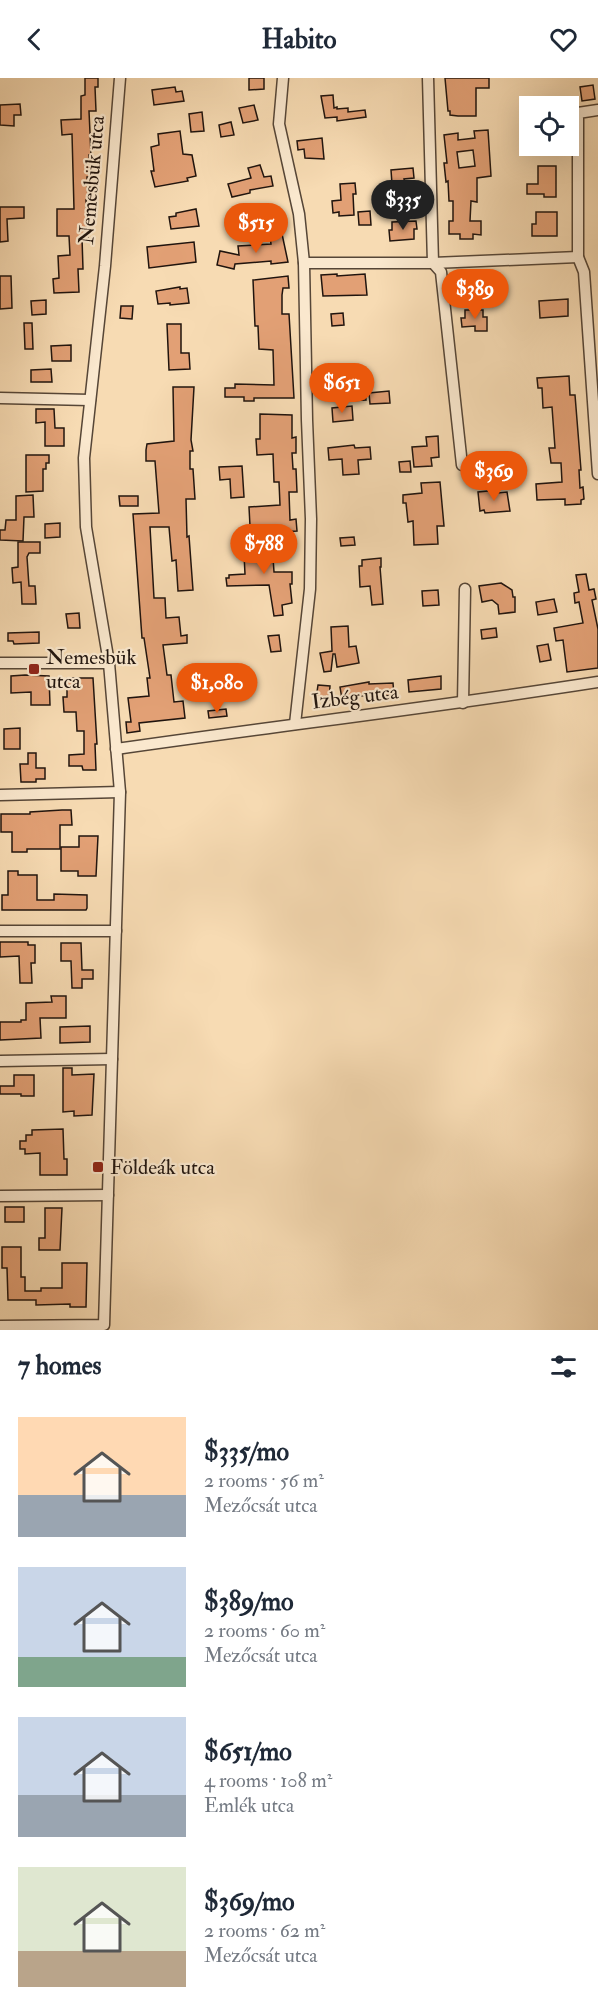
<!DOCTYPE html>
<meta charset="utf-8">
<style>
:root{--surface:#fff;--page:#f2f2f3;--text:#1f2937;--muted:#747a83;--accent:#ea580c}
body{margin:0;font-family:"IM FELL Double Pica",serif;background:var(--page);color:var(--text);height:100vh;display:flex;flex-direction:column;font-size:22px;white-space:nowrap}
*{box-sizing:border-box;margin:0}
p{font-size:20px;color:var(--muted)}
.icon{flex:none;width:33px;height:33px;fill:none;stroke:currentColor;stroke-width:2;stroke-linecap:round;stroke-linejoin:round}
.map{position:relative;height:1252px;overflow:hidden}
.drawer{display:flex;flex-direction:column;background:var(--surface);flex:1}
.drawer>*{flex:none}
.fabs{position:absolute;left:519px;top:18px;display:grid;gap:12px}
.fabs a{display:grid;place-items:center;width:60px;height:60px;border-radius:0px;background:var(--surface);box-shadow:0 6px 24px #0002;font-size:30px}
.price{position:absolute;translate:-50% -51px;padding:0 14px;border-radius:21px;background:var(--accent);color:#fff;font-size:20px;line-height:39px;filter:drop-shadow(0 2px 3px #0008)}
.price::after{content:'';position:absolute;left:50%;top:36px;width:18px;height:14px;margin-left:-9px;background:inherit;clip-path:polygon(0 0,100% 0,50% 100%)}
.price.active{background:#222;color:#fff}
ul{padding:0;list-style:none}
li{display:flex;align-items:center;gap:18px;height:150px;padding:0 18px}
li span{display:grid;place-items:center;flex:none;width:168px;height:120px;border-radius:0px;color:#555}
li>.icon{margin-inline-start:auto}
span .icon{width:72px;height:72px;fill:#fffc;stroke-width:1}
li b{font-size:26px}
h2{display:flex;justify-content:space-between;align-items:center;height:72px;padding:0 18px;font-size:26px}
header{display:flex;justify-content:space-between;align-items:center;height:78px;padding:0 18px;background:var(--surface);font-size:27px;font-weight:700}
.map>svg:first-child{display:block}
.building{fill:#e2a075;stroke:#20140e;stroke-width:1.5;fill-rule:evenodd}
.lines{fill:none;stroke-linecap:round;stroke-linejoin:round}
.street-casing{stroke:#564637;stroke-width:13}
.street{stroke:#fae8ce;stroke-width:10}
.poi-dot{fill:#8f2418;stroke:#fae8ce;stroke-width:2}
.labels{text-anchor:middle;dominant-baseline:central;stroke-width:4.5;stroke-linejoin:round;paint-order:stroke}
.street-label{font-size:21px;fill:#20140e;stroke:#fae8ce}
.poi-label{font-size:21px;fill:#20140e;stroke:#fae8ce;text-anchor:start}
</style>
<header><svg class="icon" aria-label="back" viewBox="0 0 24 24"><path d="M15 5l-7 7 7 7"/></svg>Habito<svg class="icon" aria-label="heart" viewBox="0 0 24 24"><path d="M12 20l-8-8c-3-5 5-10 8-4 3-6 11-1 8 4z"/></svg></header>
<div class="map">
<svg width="598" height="1252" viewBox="0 0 598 1252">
<rect width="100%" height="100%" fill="#f7dbb3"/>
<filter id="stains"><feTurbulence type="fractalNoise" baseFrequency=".00333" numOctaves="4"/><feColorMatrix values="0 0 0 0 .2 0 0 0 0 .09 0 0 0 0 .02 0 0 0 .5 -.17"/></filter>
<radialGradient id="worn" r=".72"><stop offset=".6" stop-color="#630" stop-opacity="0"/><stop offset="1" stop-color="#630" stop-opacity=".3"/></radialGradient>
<g class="building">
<path d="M85,0H98V9H95L96,33H89L91,77H89L90,99H87L88,122H86L88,160H82L83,191H78L79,214L54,215L53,201L59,200L58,178L70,177L69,158H57V131H74L72,56L62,57L61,42L81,41V18L85,17Z"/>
<path d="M249,0H264V11L249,12Z"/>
<path d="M445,0H489V10H476V38H458L450,37V33H448Z"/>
<path d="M593,7L595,21L582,23L580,9Z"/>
<path d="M175,9L176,14L182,13L184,23L154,27L152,12Z"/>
<path d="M333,17L334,30L337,29V31L348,30V34L365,32L366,39L337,43V39L325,40L321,18Z"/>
<path d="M20,26L21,37H14V48L0,47V27Z"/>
<path d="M254,27L258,42L243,45L239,30Z"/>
<path d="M202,34L204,53L191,54L189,36Z"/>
<path d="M231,44L234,57L221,59L219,47Z"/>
<path d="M488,52L491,98L477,100V124L471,123L470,143H481V157L473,156V161H460V156H449V143H453V123H449L448,103L446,104L444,85H447L444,57L458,55V62L475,60L474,53ZM473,72L475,88L459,90L457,74Z"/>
<path d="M180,53L183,76L192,77L196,98L187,100L188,103L155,109L151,93H154L151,69L159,67L158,56Z"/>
<path d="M322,60L324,81L305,80L304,71L298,72L297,63Z"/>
<path d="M260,87L264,99L271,98L273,108L250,112V115L232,119L228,106L251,100L248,90Z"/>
<path d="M538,88H556V119H544V116H527V106H538Z"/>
<path d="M413,90L414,100L404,101L405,105L392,106L391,92Z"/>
<path d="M355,105L356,116H353L354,137L339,138V134L333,135L332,123L341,122L340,106Z"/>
<path d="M272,127L276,141L257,145L254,131Z"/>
<path d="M0,129H24V140L7,141L8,163L0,164Z"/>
<path d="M196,131L199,148L171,151L169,139L176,138V135Z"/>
<path d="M370,133L371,147H359L358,134Z"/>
<path d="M536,134H557V158H532V146H536Z"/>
<path d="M416,143L417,151H414V161L390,163L389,152H392V144Z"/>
<path d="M282,156L288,184L271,186V183L235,186L234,191L217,187L220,173L239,177L238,168L271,166L270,158Z"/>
<path d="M194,164L196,184L149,190L147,169Z"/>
<path d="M337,196V198L365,196L367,217L323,218L321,197Z"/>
<path d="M452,196H463L465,216L455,217Z"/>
<path d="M0,198H11L12,230L0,231Z"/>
<path d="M288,198L289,210H283L282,217V236H289L294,320H254V323H244V319H225V310H235V306L274,307L273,272L259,271L258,248H255L253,202Z"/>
<path d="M180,209V211L187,210L189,225L170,227V225L158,226L156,213Z"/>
<path d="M568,221V238L540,240L539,223Z"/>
<path d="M46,222V236L32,237L31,223Z"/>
<path d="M121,228H133L132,241L120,240Z"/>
<path d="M465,232H483V239H487V253H475V248L462,249L461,240H465Z"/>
<path d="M343,235L344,247L332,248L331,236Z"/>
<path d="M24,245H32L33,271H25Z"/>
<path d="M167,246H181V275H189L190,291L169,292Z"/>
<path d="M71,267V283H52L51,268Z"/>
<path d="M51,291L52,304H31V292Z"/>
<path d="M569,298L570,317H575L581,392H579L580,410L583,409L584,421L581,422V426L565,427V421L537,422L536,406L562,404L561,385H551L549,370H555L552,329L543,330L542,310H538L537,300Z"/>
<path d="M173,309H194L191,362L193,373H190V391H193L195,421H186L187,459L189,458L193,512L178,513L176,482L172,483L169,449H150L154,520H165L166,540L179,539L181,558L187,557V565L163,567L167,597H171L174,624L183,623L185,640L139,645L140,653L127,655L126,644H131L128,620L149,618L147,600H150L144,560H142L133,436L159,435L155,383H146V372L147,366L174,363Z"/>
<path d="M365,311L366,322L345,323L344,312Z"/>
<path d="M389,313L390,325L370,326L369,315Z"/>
<path d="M352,328L353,342L333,344L332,330Z"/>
<path d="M36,331H54L55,350H64V368H45V344L36,345Z"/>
<path d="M260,336L292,337V360L296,359V375H292L293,391H296L297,414H289L290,442L296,441L297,453L266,455V447L250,448L249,429L280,427L279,404H274L273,376L257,377L256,361H260Z"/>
<path d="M438,358L439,379L431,380L432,388L414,389L412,369L427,368L426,359Z"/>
<path d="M354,367L355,370L370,369L371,381L358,382L359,396L343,397L342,381L329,382L328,370Z"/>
<path d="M26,377H49V385H46V391H43V413L26,414Z"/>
<path d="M410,383L411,394H400L399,384Z"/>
<path d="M242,388L244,419L231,420L230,401L220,402L219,389Z"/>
<path d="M440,404L444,448H437L438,466L414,467L413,443L408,444L406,425H403V417L422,415L421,405Z"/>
<path d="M498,412V415L507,414L510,433L485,435L484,432L480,433L478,414Z"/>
<path d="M33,417L34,439H24L23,463L0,462V452H5L6,442H16V418Z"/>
<path d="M119,418H138V428H120Z"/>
<path d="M60,445V459L45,460V446Z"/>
<path d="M354,459L355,467L341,468L340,460Z"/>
<path d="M18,464H40V475H29L27,479L29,508H35L36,526H22L21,504L13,505L12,490L18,489Z"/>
<path d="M272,465L274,494H292V506H290L292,525L282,527L283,537L274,538L269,507L227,508L226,500H229V497L245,496L244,476H239V467Z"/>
<path d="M381,480V489H380L383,526L372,527L370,508L360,509L359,488H362V482Z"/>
<path d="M586,496L589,512L594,511L596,521L592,522L598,551V590L567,594L563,562L556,563L554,550L583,545L579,524L575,525L574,515L579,514L576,497Z"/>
<path d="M501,505L512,512L513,519H515V534L499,536L498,527L492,522L482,524L479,508Z"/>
<path d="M438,512L439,527L423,528L422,513Z"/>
<path d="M554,521L557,534L538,537L536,524Z"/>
<path d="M79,535L80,550H68L66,536Z"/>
<path d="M348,548L349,569L356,568L359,585L337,589L335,576H333L331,593L324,594L320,575L332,573L331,549Z"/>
<path d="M496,550L497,559L482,561L481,552Z"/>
<path d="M39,554V565L14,566L13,563H8V555Z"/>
<path d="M279,557L281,573L271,574L268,558Z"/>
<path d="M548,566L551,582L540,584L537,568Z"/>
<path d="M25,597L49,598L50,627H31V614L11,615V598Z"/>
<path d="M441,598V611L409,614L408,602Z"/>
<path d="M67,600H93L97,666H95L96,692H83L82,688H69V677L84,676V653H77L76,634H64L63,619H67Z"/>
<path d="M369,604V606L393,605L394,617L382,618L381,615L342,621L340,609Z"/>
<path d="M318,607L330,608L329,622L316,621Z"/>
<path d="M226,631L227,638L209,640L208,633Z"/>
<path d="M20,650V671H4V651Z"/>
<path d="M28,675H36V690H45V701H36V704H21L20,686H28Z"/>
<path d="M62,732H71L72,747H60V771H27V774H12V754H1V736H30V734Z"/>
<path d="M79,758H98L96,798H78V793H61V769H79Z"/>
<path d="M8,793H18V797H37V822H54V816L87,817V830L86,832H2V817H8Z"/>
<path d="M0,864H28V867H35V885H31L32,905H20L19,878L0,879Z"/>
<path d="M61,865H81L82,892H93V901H82V910H72L71,883H61Z"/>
<path d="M51,918H66V940H40L41,960L0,962V944H21V942H26V925L52,924Z"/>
<path d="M90,948V964L60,965V949Z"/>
<path d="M63,990H72V997L94,996L92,1037L74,1038V1033L63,1034Z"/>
<path d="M14,997H34V1018H21V1016H0V1008H14Z"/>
<path d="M63,1051L64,1081H67V1097H40V1075L25,1076V1071H20V1063H26V1057H32V1052Z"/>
<rect x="5" y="1129" width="19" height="15"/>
<path d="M45,1130H62L60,1172H39V1160H45Z"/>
<path d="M2,1169H21V1199H25V1213H41V1210H62V1185H87L86,1229H70V1226L36,1227V1222H8L7,1190H2Z"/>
</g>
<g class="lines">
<g class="street-casing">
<g id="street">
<path d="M283,0L279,46L299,136L304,185L307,342L311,441L310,511L295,646"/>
<path d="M428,0L433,185L441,194L462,387"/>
<path d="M598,32L578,35V179L584,194L598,396"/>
<path d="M304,185H433L578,179"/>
<path d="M0,320L90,322"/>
<path d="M0,585H109"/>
<path d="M463,625L465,511"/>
<path d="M116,671C276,648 438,629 598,604"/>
<path d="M0,717L120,714"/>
<path d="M0,853H116"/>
<path d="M0,983L112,981"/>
<path d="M0,1118L108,1117"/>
<path d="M0,1248L104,1247L120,714L109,585L86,449L84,380L105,188L120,0"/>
</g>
</g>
<use href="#street" class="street"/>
</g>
<g class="poi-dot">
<rect x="28" y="585" width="12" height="12" rx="3"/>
<rect x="92" y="1083" width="12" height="12" rx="3"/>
</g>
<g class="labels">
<g class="street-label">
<text transform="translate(92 102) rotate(-85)">Nemesbük utca</text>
<text transform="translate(355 619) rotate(-7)">Izbég utca</text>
</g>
<g class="poi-label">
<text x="46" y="579">Nemesbük<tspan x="46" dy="24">utca</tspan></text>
<text x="110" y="1089">Földeák utca</text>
</g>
</g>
<rect width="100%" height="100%" filter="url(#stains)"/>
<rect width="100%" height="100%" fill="url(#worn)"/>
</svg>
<div class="fabs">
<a><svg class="icon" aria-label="locate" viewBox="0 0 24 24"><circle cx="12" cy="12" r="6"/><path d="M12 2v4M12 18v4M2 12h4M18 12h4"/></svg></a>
</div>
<b class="price active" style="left:403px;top:153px">$335</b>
<b class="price" style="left:256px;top:176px">$515</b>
<b class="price" style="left:475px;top:242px">$389</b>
<b class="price" style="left:342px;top:336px">$651</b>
<b class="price" style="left:494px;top:424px">$369</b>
<b class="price" style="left:264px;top:497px">$788</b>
<b class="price" style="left:217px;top:636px">$1,080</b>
</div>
<section class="drawer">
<h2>7 homes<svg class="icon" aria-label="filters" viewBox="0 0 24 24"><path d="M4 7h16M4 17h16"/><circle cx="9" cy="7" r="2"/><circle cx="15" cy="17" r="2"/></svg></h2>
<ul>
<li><span style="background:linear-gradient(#ffd9b3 65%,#9aa5b1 0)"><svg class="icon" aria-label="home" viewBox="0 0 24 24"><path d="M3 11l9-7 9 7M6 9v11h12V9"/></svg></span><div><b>$335/mo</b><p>2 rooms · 56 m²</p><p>Mezőcsát utca</p></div></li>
<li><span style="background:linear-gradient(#c9d6e8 75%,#7fa58c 0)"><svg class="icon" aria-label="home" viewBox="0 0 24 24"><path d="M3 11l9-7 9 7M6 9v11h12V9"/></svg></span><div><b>$389/mo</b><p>2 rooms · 60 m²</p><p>Mezőcsát utca</p></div></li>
<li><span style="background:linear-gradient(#c9d6e8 65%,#9aa5b1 0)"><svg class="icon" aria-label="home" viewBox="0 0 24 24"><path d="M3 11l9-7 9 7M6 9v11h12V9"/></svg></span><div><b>$651/mo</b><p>4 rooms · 108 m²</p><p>Emlék utca</p></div></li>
<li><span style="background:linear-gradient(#dfe7d0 70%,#b9a48a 0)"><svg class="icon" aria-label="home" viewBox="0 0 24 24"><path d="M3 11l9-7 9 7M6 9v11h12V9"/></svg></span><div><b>$369/mo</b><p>2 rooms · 62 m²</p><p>Mezőcsát utca</p></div></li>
</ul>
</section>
